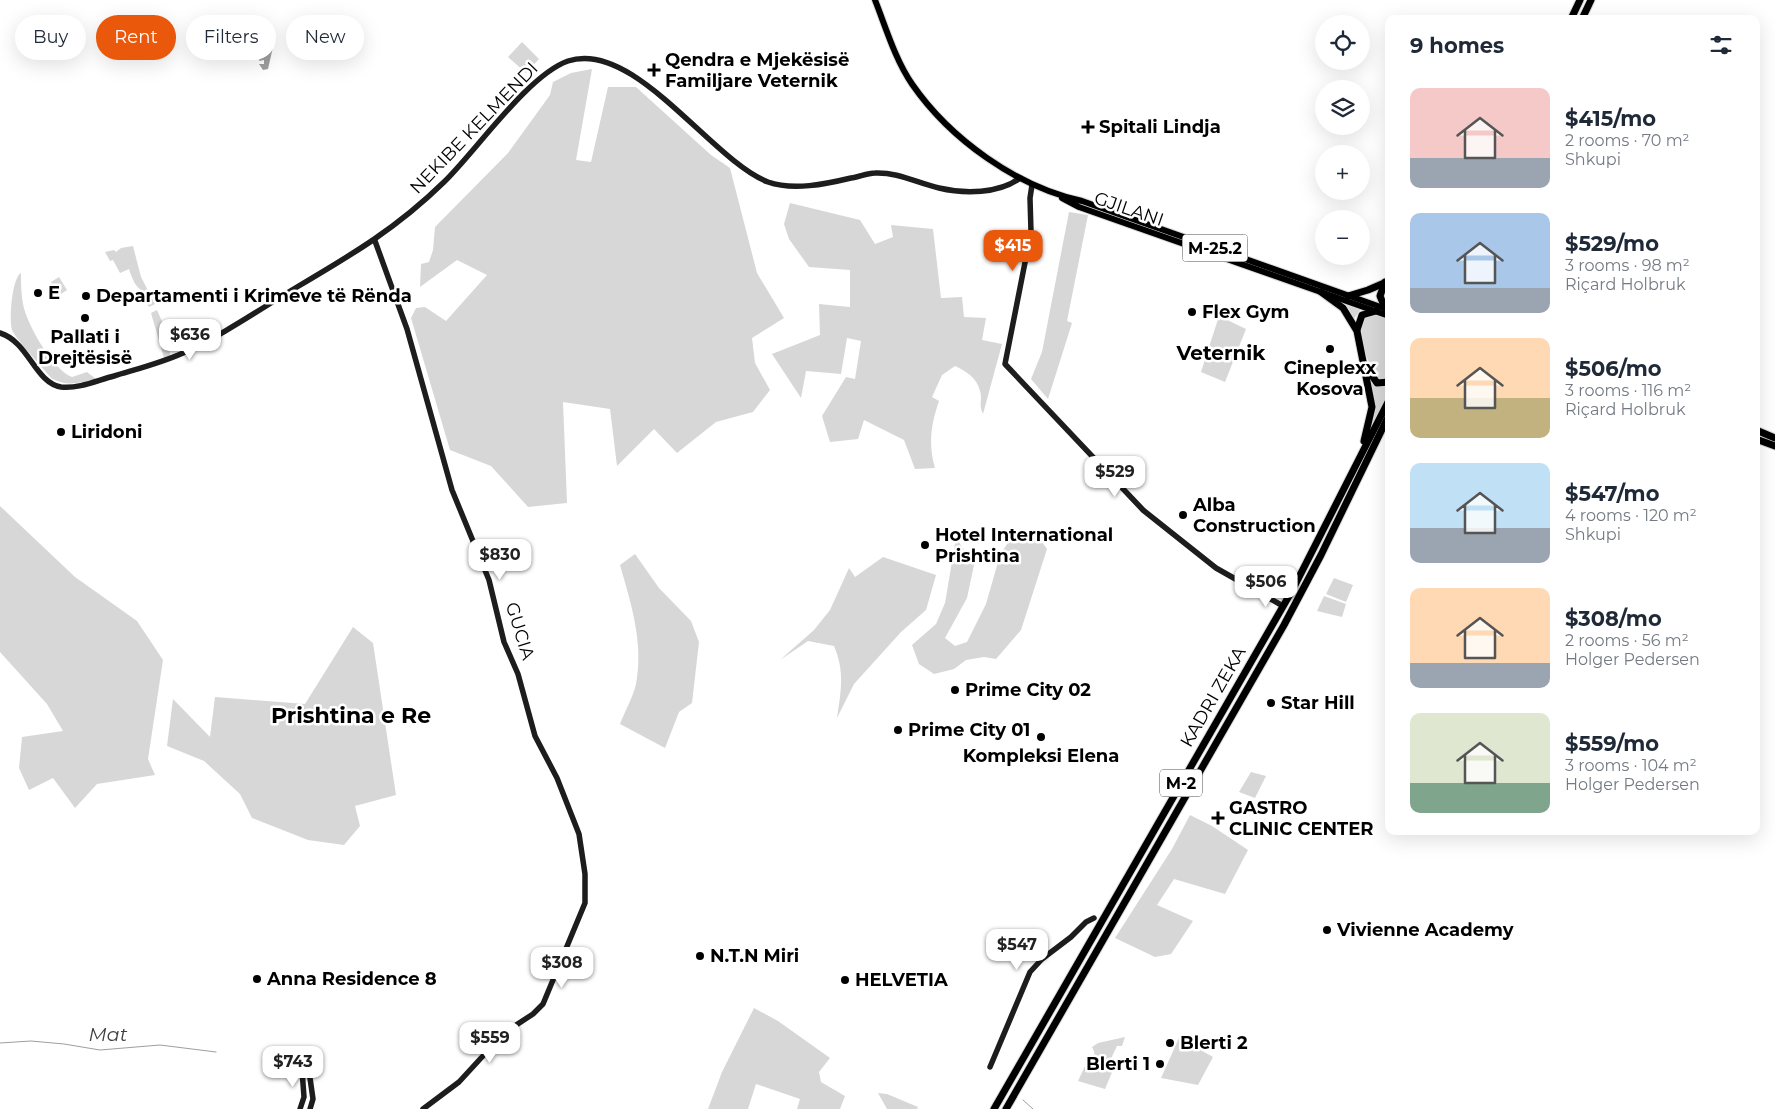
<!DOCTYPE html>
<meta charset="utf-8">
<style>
:root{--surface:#fff;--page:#f6f6f7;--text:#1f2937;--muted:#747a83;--accent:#ea580c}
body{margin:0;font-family:Montserrat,sans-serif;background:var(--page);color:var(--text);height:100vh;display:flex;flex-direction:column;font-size:19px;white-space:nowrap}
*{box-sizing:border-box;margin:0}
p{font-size:16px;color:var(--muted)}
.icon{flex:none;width:28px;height:28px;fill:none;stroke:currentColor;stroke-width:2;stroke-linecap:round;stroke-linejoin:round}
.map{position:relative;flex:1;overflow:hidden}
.side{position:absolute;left:1385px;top:15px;width:375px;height:820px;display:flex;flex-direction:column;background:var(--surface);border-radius:10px;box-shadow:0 5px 20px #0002}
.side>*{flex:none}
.banner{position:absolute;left:15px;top:15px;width:475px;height:45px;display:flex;gap:10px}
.fabs{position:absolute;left:1315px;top:15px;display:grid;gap:10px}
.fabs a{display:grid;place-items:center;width:55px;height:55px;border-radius:50%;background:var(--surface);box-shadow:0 5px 20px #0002;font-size:25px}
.price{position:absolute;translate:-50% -42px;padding:0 11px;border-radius:10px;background:#fff;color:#222;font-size:16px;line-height:32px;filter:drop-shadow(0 1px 2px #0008)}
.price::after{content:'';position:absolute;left:50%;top:30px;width:15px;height:11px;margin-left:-8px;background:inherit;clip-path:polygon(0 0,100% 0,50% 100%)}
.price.selected{background:var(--accent);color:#fff}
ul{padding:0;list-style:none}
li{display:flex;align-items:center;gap:15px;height:125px;padding:0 25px}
li span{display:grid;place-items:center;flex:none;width:140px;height:100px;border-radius:10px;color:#555}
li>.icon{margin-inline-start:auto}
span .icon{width:60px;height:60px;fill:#fffc;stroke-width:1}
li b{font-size:21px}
h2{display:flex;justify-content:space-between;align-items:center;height:60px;padding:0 25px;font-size:21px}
.tag{padding:0 18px;border-radius:22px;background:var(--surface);box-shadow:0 5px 20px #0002;font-size:18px;line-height:45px}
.tag.selected{background:var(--accent);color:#fff}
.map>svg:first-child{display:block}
.green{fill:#d7d7d7}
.water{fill:#9e9e9e}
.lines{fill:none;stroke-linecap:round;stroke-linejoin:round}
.stream{stroke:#9e9e9e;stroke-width:1}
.primary-casing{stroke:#dbdbdb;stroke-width:8}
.highway-casing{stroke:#dbdbdb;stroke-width:9}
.secondary{stroke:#1d1d1d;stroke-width:5.5}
.primary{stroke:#000;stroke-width:6}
.highway{stroke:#000;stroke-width:7}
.poi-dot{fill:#000;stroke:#fff;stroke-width:2}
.labels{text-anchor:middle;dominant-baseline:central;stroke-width:5;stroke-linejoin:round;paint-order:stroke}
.shield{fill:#fff;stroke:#4c4c4c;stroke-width:1}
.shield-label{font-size:16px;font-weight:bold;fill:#000}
.poi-label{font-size:18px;font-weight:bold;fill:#000;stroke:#fff;text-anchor:start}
.street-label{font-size:18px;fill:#000;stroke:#fff}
.water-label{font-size:19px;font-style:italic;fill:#3f3f3f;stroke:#fff}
.quarter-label{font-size:20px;font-weight:bold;fill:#000;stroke:#fff}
.district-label{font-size:22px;font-weight:bold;fill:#000;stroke:#fff}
</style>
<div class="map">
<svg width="1775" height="1109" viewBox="0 0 1775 1109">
<rect width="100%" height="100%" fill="#fff"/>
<g class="green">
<path d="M522,42L539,59L526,73L508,57Z"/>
<path d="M592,69L576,160L591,162L608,87H636L711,155L730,168L757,273L784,318L752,338L755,363L770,390L753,412L716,422L677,453L654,429L617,466L610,409L563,402L567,503L528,507L491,466L450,450L411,318L416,308L425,307L446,321L487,275L457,260L420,287L421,264L429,262L433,250L435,227L508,153L550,95L553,82L571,73Z"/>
<path d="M790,203L860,220L875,244L893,237L891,225L933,229L941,298L962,297L964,317L986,318L982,340L1002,344L983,414C978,404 983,400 980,391C977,378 966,371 955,366L942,375L932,397L939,401C931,424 928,444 935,468L915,469L904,440L864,420L858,439L830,442L822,416L846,377L855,379L861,341L847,338L841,374L806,371L801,398L772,354L820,335L819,304L850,307V270L809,267L789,239L784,224Z"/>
<path d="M1069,212L1088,215L1067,321L1072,323L1048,399L1031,379L1042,352Z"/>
<path d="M133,246L141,277L155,304L149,307L142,295L145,292C135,288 133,280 129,269L120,273L113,260L110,261L105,252L114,250L116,252L121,248Z"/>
<path d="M21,273C21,283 21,294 23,304C27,325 53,370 72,377L87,372L96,379C80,383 66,387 51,378C39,363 23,348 13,332C8,324 12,277 21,273Z"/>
<path d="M59,277L67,290L58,296L51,282Z"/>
<path d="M1339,301L1361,309L1354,319Z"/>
<path d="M157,310L168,335L170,356L164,358L151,313Z"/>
<path d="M1368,315H1377L1389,320V380L1380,382C1367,365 1360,342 1362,320Z"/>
<path d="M1219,316L1246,329L1225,382L1201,372Z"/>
<path d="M1369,379L1379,387H1389V394L1372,428L1374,410Z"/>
<path d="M0,506L75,577L137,621L163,660L148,759L155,775L97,784L75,808L53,778L29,790L19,768L22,737L63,731L47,704L0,652Z"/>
<path d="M1037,535L1047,549L1021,630L996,659L984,657L966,660L954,669L934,674L919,664L912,645L936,624L945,603L956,538L974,565L967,598L945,638L955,646L967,642L986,604L1000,555L1009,541Z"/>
<path d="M635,554L659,588L691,621L699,642L692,703L679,712L665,748L620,724C625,711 633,697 636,684C644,644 631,603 620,565Z"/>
<path d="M883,557L936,575L926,610L901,632L854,684L837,718C841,692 845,671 834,646L808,641L780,660L814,630L830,610L849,568L855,577Z"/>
<path d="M1334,578L1353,585L1346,602L1326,594Z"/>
<path d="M1324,596L1346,604L1342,617L1317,611Z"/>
<path d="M353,627L373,643L396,795L355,806L360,826L344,845L308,840L252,818L240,794L204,761L167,746L173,699L210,737L215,697L305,704Z"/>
<path d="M1251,772L1266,776L1255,798L1239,792Z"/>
<path d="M1190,815L1212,826L1248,850L1225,894L1174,879L1157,905L1193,921L1171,954L1155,957L1115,938L1172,849Z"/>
<path d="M754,1008L778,1021L830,1058L819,1072L821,1082L845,1096L840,1109H797L800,1099L756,1084L748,1109H708L722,1072Z"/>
<path d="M1125,1037L1122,1046H1117L1107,1067L1113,1070L1105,1089L1078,1081L1086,1064H1090C1095,1058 1096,1054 1092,1047L1098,1043Z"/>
<path d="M1179,1038L1213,1057L1198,1085L1161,1078Z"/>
<path d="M878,1093L887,1094L918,1107L917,1109H887Z"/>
</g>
<path class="water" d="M265,45L273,47L268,69L263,70L259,64H264V60L259,61L262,48Z"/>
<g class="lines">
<g class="stream">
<path d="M0,1043L31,1041L64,1044L100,1050L160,1045L216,1052"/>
<path d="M1023,1100L1033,1109"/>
</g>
<g class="primary-casing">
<g id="primary">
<path d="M875,0C886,28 895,59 912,84C950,139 1017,187 1082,201L1389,310"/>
<path d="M1062,198L1079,207L1389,316"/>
</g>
</g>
<g class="highway-casing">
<g id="highway">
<path d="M1571,19L1580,0"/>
<path d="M1582,19L1591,0"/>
<path d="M1321,292L1343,308L1357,331L1372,407L1364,441"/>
<path d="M1348,296L1368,290L1389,281"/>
<path d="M1385,308L1380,296L1385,282"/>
<path d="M1357,330L1362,315L1376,311"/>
<path d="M1369,371L1377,383L1389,382"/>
<path d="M1756,430L1775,438"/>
<path d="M1756,439L1775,446"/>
<path d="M994,1109L1293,589L1389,400"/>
<path d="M1006,1109L1284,625L1321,555L1389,415"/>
</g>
</g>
<g class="secondary">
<path d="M1032,185L1030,198L1031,232L1005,364L1143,510L1216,568L1283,606"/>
<path d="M375,241L407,329L452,490L489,580L504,642L518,674L535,736L557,778L579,834L585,874V903L543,1004L533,1014L504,1033L459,1082L423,1109"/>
<path d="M0,333C29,342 35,383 61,387C79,389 98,380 114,376C137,369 161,363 183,353C223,335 260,309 297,287C353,254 397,228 444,182C476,151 528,75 568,61C634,39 711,160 768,182C793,191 826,184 851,178C859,177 867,173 875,173C898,172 917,183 939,188C964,194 999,194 1020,178"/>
<path d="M990,1067L1030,972L1042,959L1071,937L1086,922L1094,918"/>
<path d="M300,1109L304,1097L302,1070L309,1071L313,1099L310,1109"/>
</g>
<use href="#primary" class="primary"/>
<use href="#highway" class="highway"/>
</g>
<g class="poi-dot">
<path d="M651.5 62.5h5v5h5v5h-5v5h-5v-5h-5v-5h5z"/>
<path d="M1085.5 119.5h5v5h5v5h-5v5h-5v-5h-5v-5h5z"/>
<circle cx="38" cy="293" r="5"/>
<circle cx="86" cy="296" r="5"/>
<circle cx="1192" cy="312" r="5"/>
<circle cx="85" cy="318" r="5"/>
<circle cx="1330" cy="349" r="5"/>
<circle cx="61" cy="432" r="5"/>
<circle cx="1183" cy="515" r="5"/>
<circle cx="925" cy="545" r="5"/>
<circle cx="955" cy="690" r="5"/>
<circle cx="1271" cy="703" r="5"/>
<circle cx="898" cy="730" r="5"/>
<circle cx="1041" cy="737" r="5"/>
<path d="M1215.5 810.5h5v5h5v5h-5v5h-5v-5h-5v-5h5z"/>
<circle cx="1327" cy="930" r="5"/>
<circle cx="700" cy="956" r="5"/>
<circle cx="257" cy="979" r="5"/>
<circle cx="845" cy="980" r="5"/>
<circle cx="1170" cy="1043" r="5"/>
<circle cx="1160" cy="1064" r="5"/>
</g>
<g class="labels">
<g class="shield">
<rect x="1182.5" y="234.5" width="65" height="27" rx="4"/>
<rect x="1160" y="769.5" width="42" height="27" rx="4"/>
</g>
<g class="shield-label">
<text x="1215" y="248">M-25.2</text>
<text x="1181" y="783">M-2</text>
</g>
<g class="poi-label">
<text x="665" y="60">Qendra e Mjekësisë<tspan x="665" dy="21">Familjare Veternik</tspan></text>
<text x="1099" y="127">Spitali Lindja</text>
<text x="48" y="293">E</text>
<text x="96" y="296">Departamenti i Krimeve të Rënda</text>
<text x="1202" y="312">Flex Gym</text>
<text x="85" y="337" text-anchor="middle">Pallati i<tspan x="85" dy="21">Drejtësisë</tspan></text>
<text x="1330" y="368" text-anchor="middle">Cineplexx<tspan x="1330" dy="21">Kosova</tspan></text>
<text x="71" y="432">Liridoni</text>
<text x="1193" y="505">Alba<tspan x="1193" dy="21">Construction</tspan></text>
<text x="935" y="535">Hotel International<tspan x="935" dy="21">Prishtina</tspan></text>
<text x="965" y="690">Prime City 02</text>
<text x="1281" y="703">Star Hill</text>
<text x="908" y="730">Prime City 01</text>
<text x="1041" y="756" text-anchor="middle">Kompleksi Elena</text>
<text x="1229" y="808">GASTRO<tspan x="1229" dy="21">CLINIC CENTER</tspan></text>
<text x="1337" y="930">Vivienne Academy</text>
<text x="710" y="956">N.T.N Miri</text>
<text x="267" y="979">Anna Residence 8</text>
<text x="855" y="980">HELVETIA</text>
<text x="1180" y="1043">Blerti 2</text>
<text x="1150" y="1064" text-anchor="end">Blerti 1</text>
</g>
<g class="street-label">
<text transform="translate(474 128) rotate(-46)">NEKIBE KELMENDI</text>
<text transform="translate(1129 209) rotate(19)">GJILANI</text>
<text transform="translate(520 631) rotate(73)">GUCIA</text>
<text transform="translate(1213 697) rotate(-60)">KADRI ZEKA</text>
</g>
<g class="water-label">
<text x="108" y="1034">Mat</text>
</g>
<g class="quarter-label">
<text x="1221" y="353">Veternik</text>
</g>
<g class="district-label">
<text x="351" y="715">Prishtina e Re</text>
</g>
</g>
</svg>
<div class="fabs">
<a><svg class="icon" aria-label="locate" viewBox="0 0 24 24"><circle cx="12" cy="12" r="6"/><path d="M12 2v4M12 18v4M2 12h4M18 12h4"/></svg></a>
<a><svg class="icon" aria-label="layers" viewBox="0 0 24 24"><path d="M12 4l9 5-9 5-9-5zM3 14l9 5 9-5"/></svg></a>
<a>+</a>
<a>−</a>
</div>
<b class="price selected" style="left:1013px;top:272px">$415</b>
<b class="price" style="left:190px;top:361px">$636</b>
<b class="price" style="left:1115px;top:498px">$529</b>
<b class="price" style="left:500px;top:581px">$830</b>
<b class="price" style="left:1266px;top:608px">$506</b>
<b class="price" style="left:1017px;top:971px">$547</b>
<b class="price" style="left:562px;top:989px">$308</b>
<b class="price" style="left:490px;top:1064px">$559</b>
<b class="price" style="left:293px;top:1088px">$743</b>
<div class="banner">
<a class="tag">Buy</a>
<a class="tag selected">Rent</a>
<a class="tag">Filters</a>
<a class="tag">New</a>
</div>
<section class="side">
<h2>9 homes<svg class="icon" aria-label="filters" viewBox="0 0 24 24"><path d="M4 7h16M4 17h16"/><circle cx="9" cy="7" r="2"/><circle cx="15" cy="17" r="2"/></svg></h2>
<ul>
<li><span style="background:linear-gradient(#f6c9c9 70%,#9aa5b1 0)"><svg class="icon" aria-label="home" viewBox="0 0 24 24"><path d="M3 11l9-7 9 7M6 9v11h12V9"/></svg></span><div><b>$415/mo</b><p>2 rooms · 70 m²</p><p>Shkupi</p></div></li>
<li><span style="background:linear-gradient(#a9c7e8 75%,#9aa5b1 0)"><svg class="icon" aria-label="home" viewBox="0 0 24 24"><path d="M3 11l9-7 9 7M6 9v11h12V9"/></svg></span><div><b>$529/mo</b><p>3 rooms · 98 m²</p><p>Riçard Holbruk</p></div></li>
<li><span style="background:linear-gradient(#ffd9b3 60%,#c2b280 0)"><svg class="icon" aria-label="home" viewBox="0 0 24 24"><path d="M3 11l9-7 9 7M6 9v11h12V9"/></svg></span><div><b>$506/mo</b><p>3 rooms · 116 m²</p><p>Riçard Holbruk</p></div></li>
<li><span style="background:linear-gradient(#bfe0f5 65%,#9aa5b1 0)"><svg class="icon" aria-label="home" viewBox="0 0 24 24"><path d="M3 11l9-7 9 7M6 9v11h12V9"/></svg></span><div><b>$547/mo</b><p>4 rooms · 120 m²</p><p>Shkupi</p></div></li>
<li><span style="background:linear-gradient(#ffd9b3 75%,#9aa5b1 0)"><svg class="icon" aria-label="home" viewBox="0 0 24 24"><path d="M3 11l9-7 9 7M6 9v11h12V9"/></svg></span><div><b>$308/mo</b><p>2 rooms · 56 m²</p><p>Holger Pedersen</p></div></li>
<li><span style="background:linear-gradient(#dfe7d0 70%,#7fa58c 0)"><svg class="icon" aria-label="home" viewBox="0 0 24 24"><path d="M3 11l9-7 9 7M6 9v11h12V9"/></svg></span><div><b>$559/mo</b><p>3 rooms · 104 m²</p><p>Holger Pedersen</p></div></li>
</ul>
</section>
</div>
